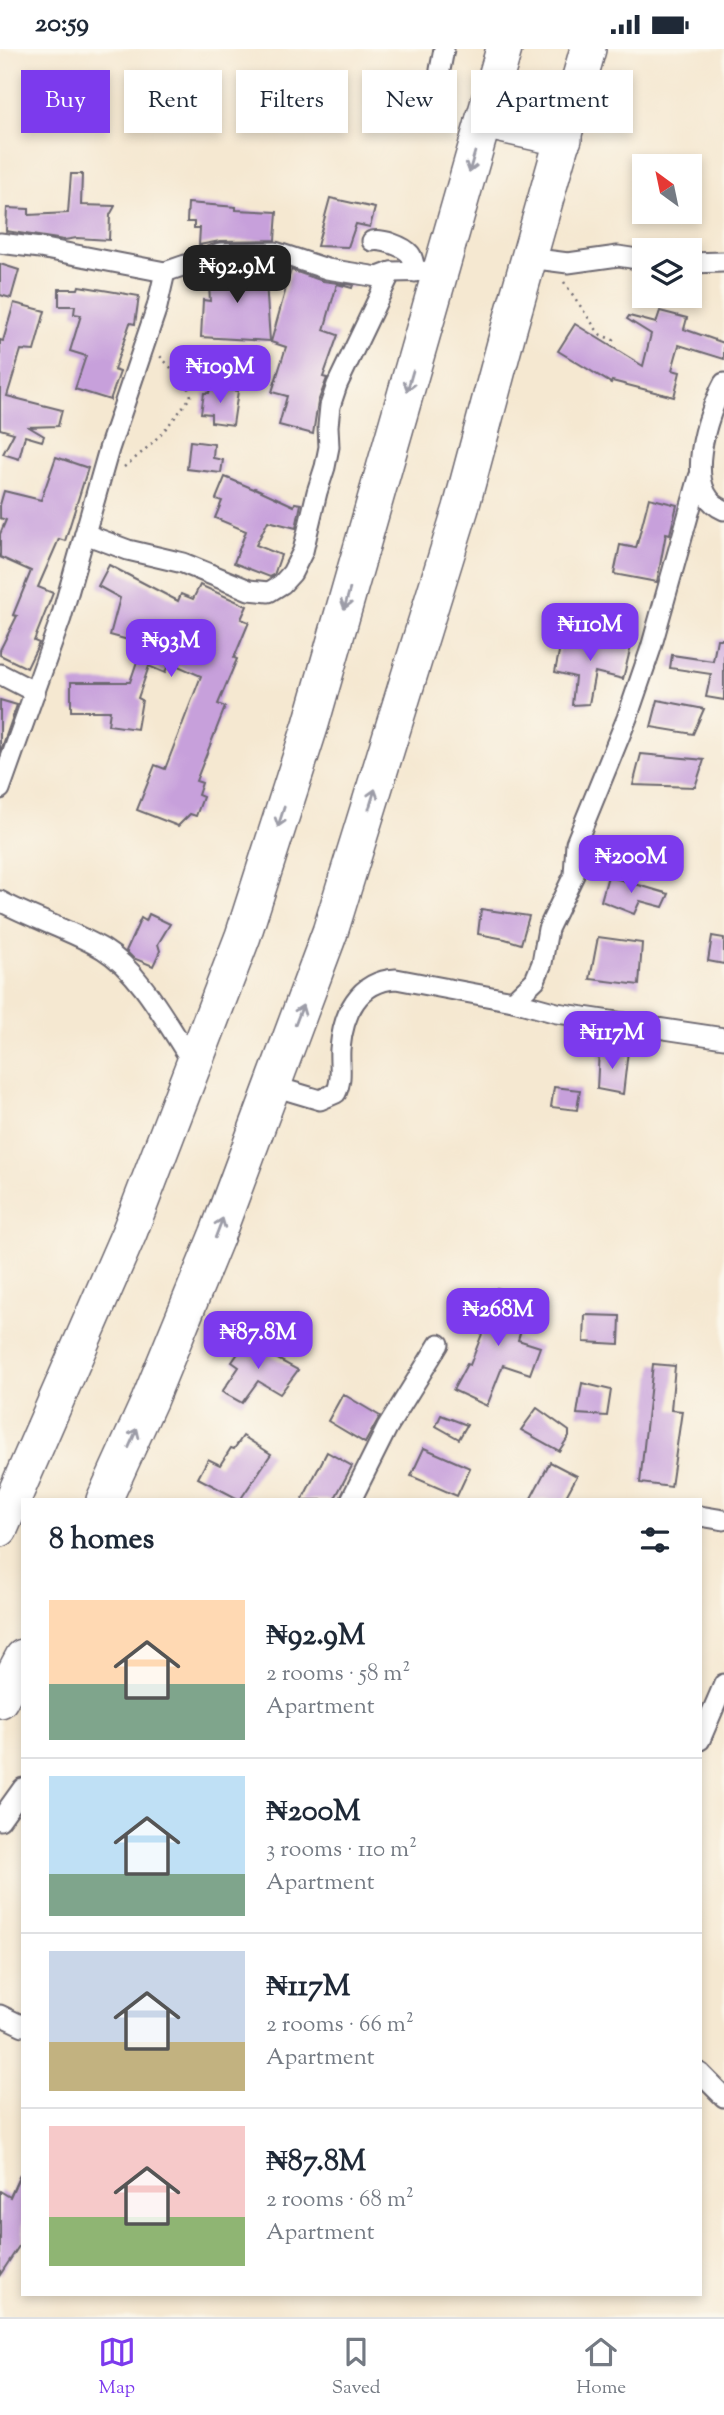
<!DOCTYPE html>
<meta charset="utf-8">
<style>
:root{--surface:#fff;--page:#f2f2f3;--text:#1f2937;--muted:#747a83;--line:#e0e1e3;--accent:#7c3aed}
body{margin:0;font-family:"Sorts Mill Goudy",serif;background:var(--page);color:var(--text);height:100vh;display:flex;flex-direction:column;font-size:26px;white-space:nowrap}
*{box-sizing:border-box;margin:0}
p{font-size:23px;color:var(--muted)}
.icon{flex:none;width:38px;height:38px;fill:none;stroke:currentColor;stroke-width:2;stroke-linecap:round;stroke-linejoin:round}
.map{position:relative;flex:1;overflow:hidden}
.side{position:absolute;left:21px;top:1449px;width:681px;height:798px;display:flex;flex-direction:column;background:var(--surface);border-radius:0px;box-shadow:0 4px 10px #0003}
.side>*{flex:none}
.top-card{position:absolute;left:21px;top:21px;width:682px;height:63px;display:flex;gap:14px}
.needle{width:46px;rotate:327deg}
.buttons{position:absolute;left:632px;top:105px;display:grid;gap:14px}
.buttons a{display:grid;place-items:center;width:70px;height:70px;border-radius:0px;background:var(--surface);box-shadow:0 4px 10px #0003;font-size:35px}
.price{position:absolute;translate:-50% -60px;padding:0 16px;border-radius:14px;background:var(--accent);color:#fff;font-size:23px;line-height:46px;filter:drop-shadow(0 2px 4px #0008)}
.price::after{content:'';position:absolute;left:50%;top:42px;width:21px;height:16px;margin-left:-10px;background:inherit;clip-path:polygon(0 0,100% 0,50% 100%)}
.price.selected{background:#222;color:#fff}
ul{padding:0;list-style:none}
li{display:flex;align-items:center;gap:21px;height:175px;padding:0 28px}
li+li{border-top:2px solid var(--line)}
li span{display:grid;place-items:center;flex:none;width:196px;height:140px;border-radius:0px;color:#555}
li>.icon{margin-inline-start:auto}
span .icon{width:84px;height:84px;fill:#fffc;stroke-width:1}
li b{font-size:30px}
h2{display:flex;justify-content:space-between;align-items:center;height:84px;padding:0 28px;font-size:30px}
.chip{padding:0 24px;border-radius:0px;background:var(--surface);box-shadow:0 4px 10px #0003;font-size:24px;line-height:63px}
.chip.selected{background:var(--accent);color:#fff}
.status{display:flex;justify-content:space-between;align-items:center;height:49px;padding:0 35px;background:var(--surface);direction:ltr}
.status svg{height:19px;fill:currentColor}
.tab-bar{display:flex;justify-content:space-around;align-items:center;height:98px;border-top:2px solid var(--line);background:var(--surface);font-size:19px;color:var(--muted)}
.tab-bar a{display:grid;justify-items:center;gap:4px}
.tab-bar .selected{color:var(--accent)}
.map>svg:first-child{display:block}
.building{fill:#c7a0db}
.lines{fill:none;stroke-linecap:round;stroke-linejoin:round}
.street-casing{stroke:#6c6770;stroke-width:23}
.highway-casing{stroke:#6c6770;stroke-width:38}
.path{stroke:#6c6770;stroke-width:2.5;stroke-dasharray:2 5;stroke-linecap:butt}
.street{stroke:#fff;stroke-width:19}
.highway{stroke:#fff;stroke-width:35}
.oneway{stroke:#9c9ca7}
</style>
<div class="status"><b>20:59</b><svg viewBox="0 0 49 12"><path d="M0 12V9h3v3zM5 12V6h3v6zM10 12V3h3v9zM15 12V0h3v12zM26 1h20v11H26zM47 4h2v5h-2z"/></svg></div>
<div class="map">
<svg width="724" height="2268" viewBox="0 0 724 2268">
<rect width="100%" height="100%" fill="#fbf7ec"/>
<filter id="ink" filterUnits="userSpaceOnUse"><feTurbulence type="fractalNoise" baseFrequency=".0143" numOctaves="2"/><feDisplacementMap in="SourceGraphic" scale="14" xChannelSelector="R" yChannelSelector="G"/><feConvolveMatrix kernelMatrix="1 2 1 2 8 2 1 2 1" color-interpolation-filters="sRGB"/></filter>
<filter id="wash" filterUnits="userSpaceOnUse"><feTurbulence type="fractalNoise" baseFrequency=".00686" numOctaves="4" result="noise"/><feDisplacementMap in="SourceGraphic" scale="28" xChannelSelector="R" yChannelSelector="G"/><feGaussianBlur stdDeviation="1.57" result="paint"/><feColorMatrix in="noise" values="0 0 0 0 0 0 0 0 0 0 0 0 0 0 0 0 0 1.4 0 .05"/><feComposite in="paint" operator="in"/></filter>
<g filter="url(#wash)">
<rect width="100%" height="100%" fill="#f5e8d1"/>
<g id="blocks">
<g class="building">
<path d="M71,125H82L81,156L115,157L110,166L109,191L77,189L64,191L6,182L7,159L29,160V166L68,164Z"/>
<path d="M330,149L375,159L370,178L356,175L348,198L317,197Z"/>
<path d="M188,154L236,158V161L277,163L275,191L220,192L199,196L200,179H194V173H187Z"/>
<path d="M0,215L19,221L11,249L0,246Z"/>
<path d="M265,218L270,292L201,288L203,251L210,252L208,221Z"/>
<path d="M291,221L323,232L353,236L352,239L337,235L324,281L338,286L323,328L327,329L318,353L313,385L279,376L287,347L272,343L286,298L271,293Z"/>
<path d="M79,237L139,247L135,275L130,274L114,321L120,323L110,351L75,340L86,307L70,302L81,266L74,265L75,257H59V240H78Z"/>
<path d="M14,254L45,262L34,302L21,301L7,347L62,361L58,377L29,378L44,387L42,392L25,387L19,410L3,405L14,384L0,380V291L3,292Z"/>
<path d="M660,262L687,269L684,280L724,294V310L679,296L672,321L680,323L674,348L612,332L611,334L558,302L575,275L643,317L651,285L627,270L629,267L656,274Z"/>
<path d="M210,339L238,342L233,376L211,373V365L201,364L204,344H209Z"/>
<path d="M190,392L214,395L213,409L223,411L221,424L187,420Z"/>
<path d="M56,408L88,419L65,492L59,490L38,538L53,544L34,592L39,594L27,619L0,606V601L17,567L13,566L31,522L0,508V485L6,471L0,469V456L4,442L41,451Z"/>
<path d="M225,428L254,440L255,439L294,457L295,454L301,455L296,479L268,472L256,496L281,506L274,526L270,528L234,514L246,482L215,469L222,452L216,450Z"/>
<path d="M649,449L677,456L670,485L666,484L657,533L614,525L620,496L636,499Z"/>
<path d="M109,516L178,552L181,545L193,550L200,536L247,557L241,570L249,573L234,609L237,610L218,655L225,658L196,732L202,734L198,746L203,748L196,767L190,765L178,777L137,761L155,716L165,720L201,627L169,613L165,624L149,617L138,649L142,651L137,680L108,676L110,662H71V633H130L143,595L110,586L120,549L98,537Z"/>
<path d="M582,586L631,597L623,630L595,623L589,655L572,656L575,628L555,623L562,588L581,591Z"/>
<path d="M717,590H724V651L706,648L711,625L670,619L672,606L713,612Z"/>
<path d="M0,651L17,656L0,704Z"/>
<path d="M658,651L704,660L693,685L651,678Z"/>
<path d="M641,705L704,711L695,738L633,736Z"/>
<path d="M608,827L669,845L663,858L640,852L634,865L601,852Z"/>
<path d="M481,860L529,867L521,895L505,890L478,885Z"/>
<path d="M149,865L170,875L158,895L160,902L153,917L133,909L126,902L141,869L146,872Z"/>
<path d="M712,887L724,889V915L708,912Z"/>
<path d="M598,888L642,894L639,936L590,930Z"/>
<path d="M599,1001L628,1002L623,1045L597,1040Z"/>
<path d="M554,1038L580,1041L577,1061L551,1058Z"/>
<path d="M497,1239L530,1250L518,1291L540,1298L530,1325L503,1316L487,1357L453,1341L467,1315L470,1316L487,1272Z"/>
<path d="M585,1266L620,1267L619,1295L584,1293Z"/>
<path d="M250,1287L274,1301L270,1306L298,1321L280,1345L258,1332L242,1354L222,1343L239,1318L232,1313Z"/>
<path d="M653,1315L675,1317L671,1361L682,1362L671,1438L640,1434Z"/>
<path d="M582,1334L611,1341L607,1367L577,1365Z"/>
<path d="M343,1345L380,1367L365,1394L328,1372Z"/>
<path d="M537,1359L569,1382V1387L559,1402L521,1381Z"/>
<path d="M441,1366L467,1376L459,1390L436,1377Z"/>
<path d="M243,1387L271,1405L240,1451L198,1429L208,1410L220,1416L231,1399L234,1400Z"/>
<path d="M424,1399L470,1419L457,1447L411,1427Z"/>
<path d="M327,1403L352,1417L334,1451H302Z"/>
<path d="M550,1413L577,1427L564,1451H530Z"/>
<path d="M23,2119V2191L0,2226V2142L10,2148Z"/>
</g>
</g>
</g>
<g filter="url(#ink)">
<use href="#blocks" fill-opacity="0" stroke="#6c6770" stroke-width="2"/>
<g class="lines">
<g class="street-casing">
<g id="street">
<path d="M440,43V21L444,0"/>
<path d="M372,192C383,190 403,197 410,205C414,210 414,217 415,223"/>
<path d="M0,194L40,199L165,223L220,204L275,203L327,220L378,228L391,223L441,222"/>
<path d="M529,209L568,214L618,207L644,211"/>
<path d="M690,214L724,213"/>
<path d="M724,334C708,364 680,443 724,461"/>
<path d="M85,485L128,501L183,514L249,541L269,543L282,535L292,524L303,502L317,443L325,418L329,398L328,377L330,357L337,336L391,223"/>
<path d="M0,625L35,643"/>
<path d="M0,740L61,569L109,400L157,258L165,223"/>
<path d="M0,852C33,870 71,881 103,900C142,924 168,977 193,1014"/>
<path d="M513,952L535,931L542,914L548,880L574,826L576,794L627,669L651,599L699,428"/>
<path d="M273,1037L320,1051L336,1044C343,1030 339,1015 340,1000C343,965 358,932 396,930L513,952L557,964L724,989"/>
<path d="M351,1451L387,1379L439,1295"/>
<path d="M700,1467L724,1471"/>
<path d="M700,1691L724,1635"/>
<path d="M0,1771L23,1739"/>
<path d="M0,1966L23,1977"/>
<path d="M700,2024L724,2048"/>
</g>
</g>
<g class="highway-casing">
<g id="highway">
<path d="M483,72L564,90"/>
<path d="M104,1451L149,1352L217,1186L330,883L461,459L508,283L588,0"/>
<path d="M0,1480L129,1184L243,887L311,675L504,0"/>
<path d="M0,1651L23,1608"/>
</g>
</g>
<g class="path">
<path d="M564,233L596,280L601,286L616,292"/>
<path d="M124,418C152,397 171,375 191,347L187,336L159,306"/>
</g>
<use href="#street" class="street"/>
<use href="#highway" class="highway"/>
</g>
<defs><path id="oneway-shaft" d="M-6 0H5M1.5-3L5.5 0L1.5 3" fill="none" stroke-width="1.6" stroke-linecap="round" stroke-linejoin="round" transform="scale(1.75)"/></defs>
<g class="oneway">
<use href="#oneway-shaft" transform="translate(472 113) rotate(106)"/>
<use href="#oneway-shaft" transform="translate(410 332) rotate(106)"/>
<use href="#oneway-shaft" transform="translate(347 550) rotate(106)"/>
<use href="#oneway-shaft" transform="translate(372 750) rotate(-73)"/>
<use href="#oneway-shaft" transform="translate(281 768) rotate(108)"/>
<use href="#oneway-shaft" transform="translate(299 966) rotate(-69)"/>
<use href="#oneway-shaft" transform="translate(219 1179) rotate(-69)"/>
<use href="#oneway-shaft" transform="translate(133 1389) rotate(-66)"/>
</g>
</g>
</svg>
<div class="buttons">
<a><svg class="needle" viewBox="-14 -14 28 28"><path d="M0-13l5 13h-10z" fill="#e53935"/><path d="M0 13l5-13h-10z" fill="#747a83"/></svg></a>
<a><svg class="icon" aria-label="layers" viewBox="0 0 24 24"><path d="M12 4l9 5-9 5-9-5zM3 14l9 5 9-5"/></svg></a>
</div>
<b class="price selected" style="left:237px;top:256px">₦92.9M</b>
<b class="price" style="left:220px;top:356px">₦109M</b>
<b class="price" style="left:590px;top:614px">₦110M</b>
<b class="price" style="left:171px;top:630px">₦93M</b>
<b class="price" style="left:631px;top:846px">₦200M</b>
<b class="price" style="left:612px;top:1022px">₦117M</b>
<b class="price" style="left:498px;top:1299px">₦268M</b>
<b class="price" style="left:258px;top:1322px">₦87.8M</b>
<div class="top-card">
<a class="chip selected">Buy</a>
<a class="chip">Rent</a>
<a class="chip">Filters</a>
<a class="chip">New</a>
<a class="chip">Apartment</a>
</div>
<section class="side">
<h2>8 homes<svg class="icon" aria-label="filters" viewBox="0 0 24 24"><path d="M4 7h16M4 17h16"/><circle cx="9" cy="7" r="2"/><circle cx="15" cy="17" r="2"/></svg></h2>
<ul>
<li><span style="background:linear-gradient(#ffd9b3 60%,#7fa58c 0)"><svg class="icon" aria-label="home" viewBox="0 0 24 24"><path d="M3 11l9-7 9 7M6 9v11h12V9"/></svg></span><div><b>₦92.9M</b><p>2 rooms · 58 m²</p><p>Apartment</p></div></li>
<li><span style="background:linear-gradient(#bfe0f5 70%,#7fa58c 0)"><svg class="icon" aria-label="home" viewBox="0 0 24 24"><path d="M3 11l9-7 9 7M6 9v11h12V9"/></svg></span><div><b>₦200M</b><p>3 rooms · 110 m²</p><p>Apartment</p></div></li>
<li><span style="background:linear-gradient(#c9d6e8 65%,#c2b280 0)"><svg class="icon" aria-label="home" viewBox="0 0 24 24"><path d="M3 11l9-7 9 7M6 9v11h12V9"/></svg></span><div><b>₦117M</b><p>2 rooms · 66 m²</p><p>Apartment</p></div></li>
<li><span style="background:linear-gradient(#f6c9c9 65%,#8fb573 0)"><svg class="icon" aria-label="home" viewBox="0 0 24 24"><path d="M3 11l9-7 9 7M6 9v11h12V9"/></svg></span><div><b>₦87.8M</b><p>2 rooms · 68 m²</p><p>Apartment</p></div></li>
</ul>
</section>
</div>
<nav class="tab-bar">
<a class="selected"><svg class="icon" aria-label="map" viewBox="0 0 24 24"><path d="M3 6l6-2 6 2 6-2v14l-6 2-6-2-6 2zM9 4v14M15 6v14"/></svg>Map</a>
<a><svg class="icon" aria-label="saved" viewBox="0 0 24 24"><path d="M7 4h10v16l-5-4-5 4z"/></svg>Saved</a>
<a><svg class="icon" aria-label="home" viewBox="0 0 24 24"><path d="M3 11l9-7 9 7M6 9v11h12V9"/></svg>Home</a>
</nav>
